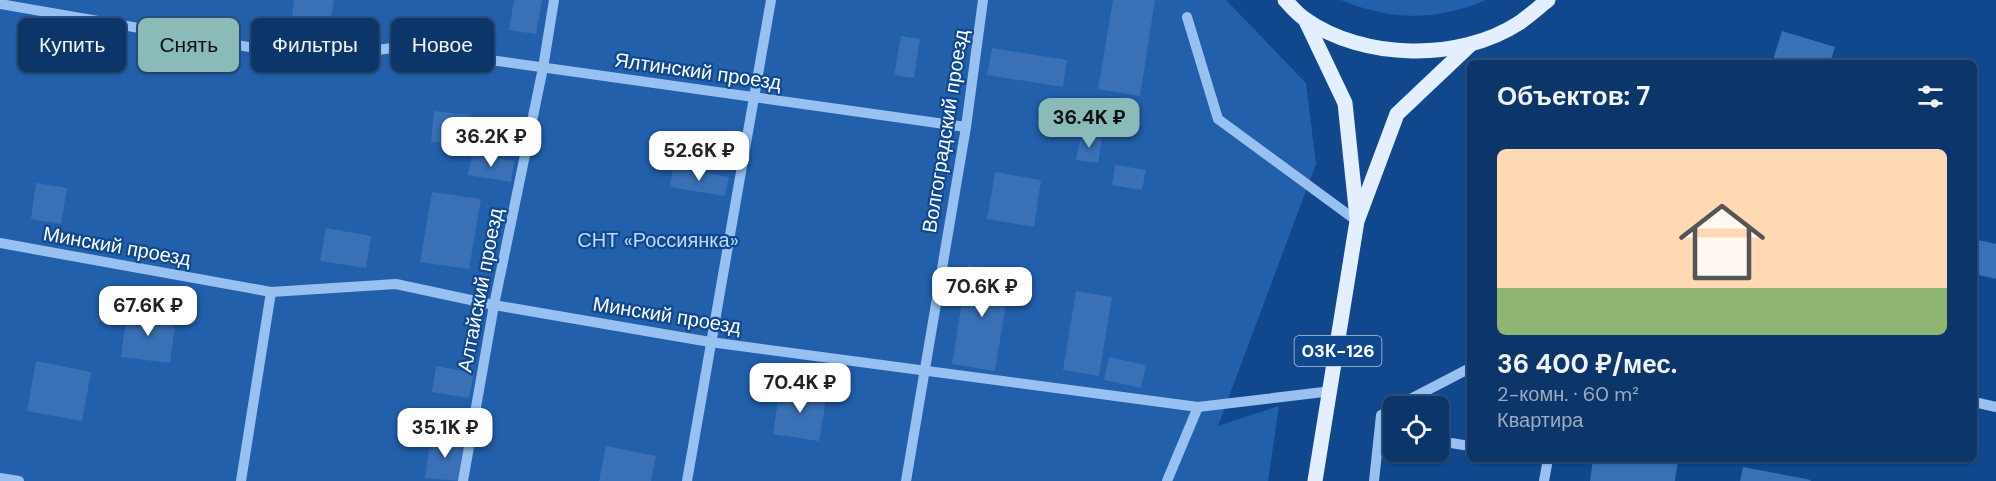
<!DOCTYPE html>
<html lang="ru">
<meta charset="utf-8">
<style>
:root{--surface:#0c356a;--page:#153d70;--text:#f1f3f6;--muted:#9aabc1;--line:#2c507e;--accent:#8bbbb9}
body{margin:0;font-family:"DM Sans",sans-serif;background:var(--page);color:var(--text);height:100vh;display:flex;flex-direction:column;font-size:22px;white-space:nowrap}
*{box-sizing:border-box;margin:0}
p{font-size:20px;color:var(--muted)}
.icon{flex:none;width:33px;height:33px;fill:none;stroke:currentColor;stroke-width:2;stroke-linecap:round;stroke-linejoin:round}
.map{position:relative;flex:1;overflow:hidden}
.panel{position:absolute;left:1467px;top:60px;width:510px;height:402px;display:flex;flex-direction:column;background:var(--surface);border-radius:9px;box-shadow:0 2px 4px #0004,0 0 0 2px var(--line)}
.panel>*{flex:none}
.guide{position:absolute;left:18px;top:18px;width:570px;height:54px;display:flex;gap:12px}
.controls{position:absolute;left:1383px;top:396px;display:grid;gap:12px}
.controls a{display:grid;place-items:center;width:66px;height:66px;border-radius:9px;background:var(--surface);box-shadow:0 2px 4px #0004,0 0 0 2px var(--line);font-size:30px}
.price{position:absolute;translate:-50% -51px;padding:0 14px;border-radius:12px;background:#fff;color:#222;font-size:20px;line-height:39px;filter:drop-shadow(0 2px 3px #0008)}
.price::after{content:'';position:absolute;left:50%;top:36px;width:18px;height:14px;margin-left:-9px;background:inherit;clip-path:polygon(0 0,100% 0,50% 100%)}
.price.active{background:var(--accent);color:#111}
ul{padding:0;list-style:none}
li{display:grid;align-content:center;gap:12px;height:318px;padding:0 30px}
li+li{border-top:2px solid var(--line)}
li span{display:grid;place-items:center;height:186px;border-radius:9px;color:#555}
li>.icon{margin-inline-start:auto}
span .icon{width:108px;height:108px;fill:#fffc;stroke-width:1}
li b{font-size:26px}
h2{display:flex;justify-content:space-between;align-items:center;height:72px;padding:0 30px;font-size:26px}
.pill{padding:0 21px;border-radius:9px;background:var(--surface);box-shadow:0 2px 4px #0004,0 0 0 2px var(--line);font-size:21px;line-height:54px}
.pill.active{background:var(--accent);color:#111}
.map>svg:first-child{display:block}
.green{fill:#2260ac}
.building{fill:#3970b6}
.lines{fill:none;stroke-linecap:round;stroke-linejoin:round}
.minor{stroke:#98c1f2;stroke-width:10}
.major{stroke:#e3eeff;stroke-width:15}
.labels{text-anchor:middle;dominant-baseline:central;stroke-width:4.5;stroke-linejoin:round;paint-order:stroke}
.shield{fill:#10478d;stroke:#b7c8dd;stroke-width:1.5}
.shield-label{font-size:18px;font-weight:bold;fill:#fff}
.street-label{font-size:20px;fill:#fff;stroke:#10478d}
.park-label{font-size:20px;fill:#bfdbfd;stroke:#10478d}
</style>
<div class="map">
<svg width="1996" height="481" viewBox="0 0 1996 481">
<rect width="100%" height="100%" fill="#10478d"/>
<g class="green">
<path d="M0,0H1226L1306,83L1316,164L1218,426L1279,406L1268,481H0Z"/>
<path d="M1341,0H1486C1436,21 1391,21 1341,0Z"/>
</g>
<g class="building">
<path d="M294,0H334L330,24L292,18Z"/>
<path d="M514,0H542L536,34L509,30Z"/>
<path d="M1113,0H1155L1140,96L1098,89Z"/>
<path d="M1782,31L1835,47L1830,63H1772Z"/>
<path d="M901,36L920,39L914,78L894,75Z"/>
<path d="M992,48L1067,60L1063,87L987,75Z"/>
<path d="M434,111L469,115L465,145L431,142Z"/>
<path d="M1081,134L1102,138L1098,163L1076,160Z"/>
<path d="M472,155L514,161L511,182L468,175Z"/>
<path d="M1115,165L1146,170L1142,190L1112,185Z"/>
<path d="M673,168L729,177L725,196L670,187Z"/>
<path d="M995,172L1041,180L1034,227L987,219Z"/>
<path d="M36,183L67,188L61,224L31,219Z"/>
<path d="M432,192L481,199L469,269L420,262Z"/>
<path d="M326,228L371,236L366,268L320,261Z"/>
<path d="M1974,239L1996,244V279L1974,274Z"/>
<path d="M968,265L1011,272L995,371L952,364Z"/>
<path d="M1076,291L1112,297L1099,376L1063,370Z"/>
<path d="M127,311L176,317L170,363L121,357Z"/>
<path d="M1109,357L1146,365L1141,388L1104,380Z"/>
<path d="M36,361L91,372L82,421L27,411Z"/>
<path d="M436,366L474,373L469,398L432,392Z"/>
<path d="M780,387L827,394L819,441L773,434Z"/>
<path d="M431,437L466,442L459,481L425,478Z"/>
<path d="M606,446L656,456L651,481H599Z"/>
<path d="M1593,459H1678L1675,481H1590Z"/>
<path d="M1743,467L1811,480L1810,481H1740Z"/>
</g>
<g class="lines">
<g class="minor">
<path d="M0,4L318,59L398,47L966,127"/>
<path d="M1187,17L1218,119L1357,221"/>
<path d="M0,243L271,292L396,284L494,305L710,342L1198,407L1332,391"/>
<path d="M1974,402L1996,407"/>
<path d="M1397,406L1470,368"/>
<path d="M1380,431L1394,434"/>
<path d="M1438,441L1470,446"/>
<path d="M0,478L19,481"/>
<path d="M241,481L271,292"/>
<path d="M463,481L494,305L543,68L554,0"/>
<path d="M687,481L771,0"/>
<path d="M906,481L966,127L983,0"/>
<path d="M1167,481L1198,407"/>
<path d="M1374,481L1381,415L1394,409"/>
<path d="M1544,481L1548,459"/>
</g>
<g class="major">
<path d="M1285,0C1291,6 1297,14 1305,19C1363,60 1459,62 1519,23C1529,16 1538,8 1548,0"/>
<path d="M1305,19L1345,103L1357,218"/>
<path d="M1315,481L1357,221L1397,114L1471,44"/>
</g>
</g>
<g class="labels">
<rect class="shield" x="1294.5" y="336" width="87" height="30" rx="4.5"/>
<g class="shield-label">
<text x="1338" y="351">03К-126</text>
</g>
<g class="street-label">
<text transform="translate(698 71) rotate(8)">Ялтинский проезд</text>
<text transform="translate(945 131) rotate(-81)">Волгоградский проезд</text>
<text transform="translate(117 246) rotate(10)">Минский проезд</text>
<text transform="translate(480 290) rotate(-79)">Алтайский проезд</text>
<text transform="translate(667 315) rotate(9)">Минский проезд</text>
</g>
<g class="park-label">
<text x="658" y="240">СНТ «Россиянка»</text>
</g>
</g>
</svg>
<div class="controls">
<a><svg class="icon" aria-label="locate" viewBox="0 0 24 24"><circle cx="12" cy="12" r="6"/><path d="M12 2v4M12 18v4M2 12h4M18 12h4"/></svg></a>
</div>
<b class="price active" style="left:1089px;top:149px">36.4K ₽</b>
<b class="price" style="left:491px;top:168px">36.2K ₽</b>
<b class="price" style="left:699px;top:182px">52.6K ₽</b>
<b class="price" style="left:982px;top:318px">70.6K ₽</b>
<b class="price" style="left:148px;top:337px">67.6K ₽</b>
<b class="price" style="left:800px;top:414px">70.4K ₽</b>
<b class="price" style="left:445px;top:459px">35.1K ₽</b>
<div class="guide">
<a class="pill">Купить</a>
<a class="pill active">Снять</a>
<a class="pill">Фильтры</a>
<a class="pill">Новое</a>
</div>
<section class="panel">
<h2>Объектов: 7<svg class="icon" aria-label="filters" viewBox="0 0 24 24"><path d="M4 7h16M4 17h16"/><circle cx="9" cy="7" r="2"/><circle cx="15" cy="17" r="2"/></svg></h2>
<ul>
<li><span style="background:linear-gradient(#ffd9b3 75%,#8fb573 0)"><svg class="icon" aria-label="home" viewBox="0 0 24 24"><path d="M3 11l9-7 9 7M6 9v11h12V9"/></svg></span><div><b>36 400 ₽/мес.</b><p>2-комн. · 60 m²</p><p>Квартира</p></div></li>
</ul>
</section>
</div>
